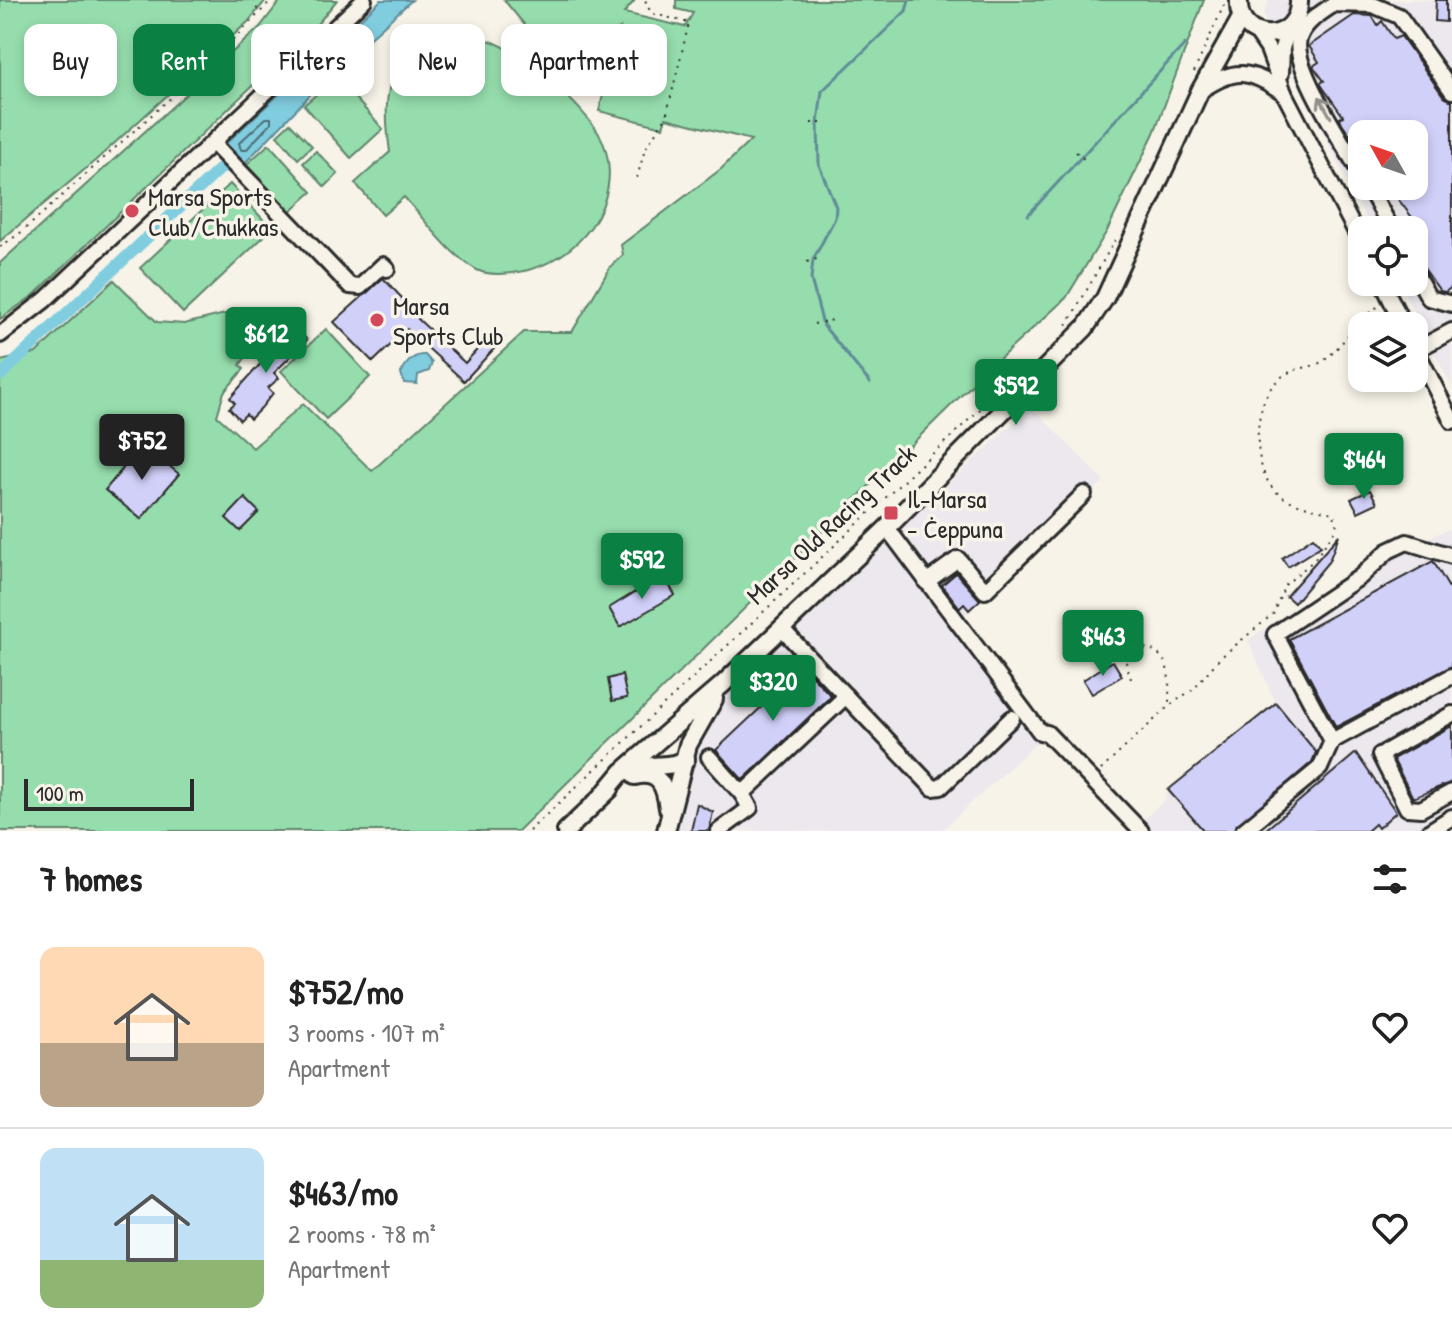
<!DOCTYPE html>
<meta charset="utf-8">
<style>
:root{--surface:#fff;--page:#f2f2f2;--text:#222;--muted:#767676;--line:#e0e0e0;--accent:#0b8043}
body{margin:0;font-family:"Patrick Hand",sans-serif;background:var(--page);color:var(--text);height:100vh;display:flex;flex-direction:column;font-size:30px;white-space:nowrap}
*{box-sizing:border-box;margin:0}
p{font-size:26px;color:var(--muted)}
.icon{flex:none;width:44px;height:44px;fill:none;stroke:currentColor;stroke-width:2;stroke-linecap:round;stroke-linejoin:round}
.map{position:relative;height:831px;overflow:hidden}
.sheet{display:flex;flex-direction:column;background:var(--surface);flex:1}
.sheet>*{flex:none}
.top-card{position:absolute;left:24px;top:24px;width:800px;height:72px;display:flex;gap:16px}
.needle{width:52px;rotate:310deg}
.fabs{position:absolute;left:1348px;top:120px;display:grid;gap:16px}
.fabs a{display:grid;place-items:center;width:80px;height:80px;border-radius:16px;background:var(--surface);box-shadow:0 4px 12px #0003;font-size:40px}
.scale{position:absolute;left:24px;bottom:20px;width:170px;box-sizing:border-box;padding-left:8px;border:4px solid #2b2b2b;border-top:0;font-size:22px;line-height:28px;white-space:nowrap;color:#2b2b2b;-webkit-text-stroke:6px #f7f3e8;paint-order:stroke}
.price{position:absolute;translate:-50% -68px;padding:0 18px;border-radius:8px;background:var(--accent);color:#fff;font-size:26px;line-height:52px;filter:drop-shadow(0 2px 4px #0008)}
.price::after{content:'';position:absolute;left:50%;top:48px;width:24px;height:18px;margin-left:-12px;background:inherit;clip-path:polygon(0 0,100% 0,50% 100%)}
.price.active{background:#222;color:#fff}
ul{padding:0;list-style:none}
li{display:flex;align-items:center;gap:24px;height:200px;padding:0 40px}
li+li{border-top:2px solid var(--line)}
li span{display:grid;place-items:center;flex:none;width:224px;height:160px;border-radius:16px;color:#555}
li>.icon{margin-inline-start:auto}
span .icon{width:96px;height:96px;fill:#fffc;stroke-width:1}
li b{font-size:34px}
h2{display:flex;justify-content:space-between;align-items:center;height:96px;padding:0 40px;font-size:34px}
.chip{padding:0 28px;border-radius:16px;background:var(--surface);box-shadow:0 4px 12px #0003;font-size:28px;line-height:72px}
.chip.active{background:var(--accent);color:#fff}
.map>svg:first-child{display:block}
.built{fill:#ece8ed;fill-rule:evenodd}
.green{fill:#95ddac;stroke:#60846c;stroke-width:2}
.water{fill:#81cde0;stroke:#5f8c98;stroke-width:2}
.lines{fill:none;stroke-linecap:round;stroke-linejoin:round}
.shore{stroke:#4d6c73;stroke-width:2}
.stream{stroke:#5f8c98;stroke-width:3}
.canal{stroke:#81cde0;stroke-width:12}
.building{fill:#d1d0f9;stroke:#2b2b2b;stroke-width:2}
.minor-casing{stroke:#2b2b2b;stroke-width:20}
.major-casing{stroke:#2b2b2b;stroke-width:22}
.path{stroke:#2b2b2b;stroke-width:2;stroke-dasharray:2 6;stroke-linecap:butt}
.minor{stroke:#f7f3e8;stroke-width:14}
.major{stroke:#f7f3e8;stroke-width:16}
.oneway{stroke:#918f8a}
.poi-dot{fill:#d1495b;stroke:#f7f3e8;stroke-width:3}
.labels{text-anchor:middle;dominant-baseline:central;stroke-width:7;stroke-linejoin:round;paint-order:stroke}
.poi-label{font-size:26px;fill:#2b2b2b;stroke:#f7f3e8;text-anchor:start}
.street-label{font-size:26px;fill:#2b2b2b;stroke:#f7f3e8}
</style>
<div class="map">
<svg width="1452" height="831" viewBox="0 0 1452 831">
<rect width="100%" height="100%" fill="#f7f3e8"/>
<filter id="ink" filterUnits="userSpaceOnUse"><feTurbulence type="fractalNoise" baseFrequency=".0125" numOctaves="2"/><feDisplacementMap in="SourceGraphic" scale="16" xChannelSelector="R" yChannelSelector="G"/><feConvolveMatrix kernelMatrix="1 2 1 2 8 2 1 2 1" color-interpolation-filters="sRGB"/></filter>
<g filter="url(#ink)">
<g class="built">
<path d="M1269,0H1452V387L1399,282H1414V230H1372L1263,15ZM1362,134H1414V186H1362Z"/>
<path d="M1031,406L1104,481L961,619L1047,733L941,831H676L695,749L725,694Z"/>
<path d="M1452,528V831H1131L1166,799L1168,790L1276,703L1248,640L1357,567Z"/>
</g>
<g class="green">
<path d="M0,0H266L249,21L96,160L0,241Z"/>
<path d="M281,0H337L319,22L34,295L0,319V263L260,27Z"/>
<path d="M504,0H635L624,13L685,27L693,13L676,9V0H1204L1154,133L1107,231L1066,298L984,373L518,831H0V361L36,353L114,280L157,322L184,324L233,312L250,324L240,337L253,347L240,365L244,369L224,392L217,416L253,448L303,404L372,471L524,332H572L611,266L623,255L621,245L721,169L751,140L666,118L663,127L599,111L620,28L565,74Z"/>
<path d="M463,36C493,36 514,52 538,70C556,84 595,121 603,142C626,202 578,262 519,272C507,274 489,276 477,270C448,254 426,221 404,197L383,215L355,183L390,152C381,88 386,45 463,36Z"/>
<path d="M336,77L383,129L351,158L304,105Z"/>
<path d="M290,123L312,146L298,159L277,135Z"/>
<path d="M269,144L312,192L287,214L245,166Z"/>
<path d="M316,151L338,174L325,187L303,163Z"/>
<path d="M230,184L272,229L183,313L140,268Z"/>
<path d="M326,329L370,377L326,419L281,371Z"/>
</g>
<g class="water">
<path d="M381,0H412L332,72L244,164L225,144Z"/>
<path d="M425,355L432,363L429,371L418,375L417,384L404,383L401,373C406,363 413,354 425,355Z"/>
</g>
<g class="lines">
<path class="shore" d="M266,118H271V123L246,150H241L239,143Z"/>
<g class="stream">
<path d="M1028,215L1185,44"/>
<path d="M870,383L823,325L811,279L813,260L835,218L836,207L819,165L818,123L822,91L906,11L909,0"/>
</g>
<path class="canal" d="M0,376L236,154"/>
</g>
<g class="building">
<path d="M1436,0H1446V22L1435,21Z"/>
<path d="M1354,15L1372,16L1378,25L1382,21L1394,39L1401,36L1444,97L1452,101V287L1445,292L1440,291L1414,254V234L1421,229L1388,186H1414V134H1362V152L1342,123L1340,118L1343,116L1324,89L1320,83L1324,81L1313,66L1319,62L1309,46Z"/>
<path d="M383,278L420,317L418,319L465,363L495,330L504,338L464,381L407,329L373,362L334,322Z"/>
<path d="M293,325L307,340L274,373L279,378L268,388L273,393L261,408L250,419L246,414L240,420L229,408L235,403L230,398L263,361L259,357Z"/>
<path d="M143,444L179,474L141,519L105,490Z"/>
<path d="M1370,490L1377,503L1358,512L1351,499Z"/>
<path d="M245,498L259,512L240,531L226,518Z"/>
<path d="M1339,535L1329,561L1294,603L1286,596Z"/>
<path d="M1313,537L1321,546L1288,567L1282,558Z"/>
<path d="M1433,561L1452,593V666L1336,727L1289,639Z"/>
<path d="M956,573L980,600L969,610L964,604L960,608L942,585Z"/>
<path d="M663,575L675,595L620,627L609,608Z"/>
<path d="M1113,661L1122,676L1092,694L1083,680Z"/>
<path d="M804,667L831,696L743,780L716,750Z"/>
<path d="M622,675L627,698L612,701L608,679Z"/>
<path d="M1276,703L1316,752L1312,762L1232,831H1204L1168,790Z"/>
<path d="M1452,726V782L1413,798L1393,759Z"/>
<path d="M1356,753L1396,812L1378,828L1375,824L1367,831H1264Z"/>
<path d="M697,804L713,812L709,831H691Z"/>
</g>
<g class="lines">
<g class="minor-casing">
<g id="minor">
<path d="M1257,33L1268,49L1284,93L1362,244"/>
<path d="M1281,73L1282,48L1289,28"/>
<path d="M1200,91C1235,67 1249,69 1284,93"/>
<path d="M213,143L350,286L360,287L383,265L387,269"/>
<path d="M1362,176C1347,149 1291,66 1299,39C1304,22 1320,14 1334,4L1373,5L1399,16L1452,91"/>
<path d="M1368,186L1392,230"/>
<path d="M1414,271L1429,298L1452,304"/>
<path d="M1382,282L1404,326"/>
<path d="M0,335L45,300L364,0"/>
<path d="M1414,346L1452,421"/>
<path d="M1416,350L1452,331"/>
<path d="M887,528L1040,732L1047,733L1141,831"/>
<path d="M926,582L958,559L985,591L1084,494"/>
<path d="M781,628L933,788L941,787L1012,718"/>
<path d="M1452,714L1380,755L1407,808L1421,809L1452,792"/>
<path d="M1332,741L1452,676"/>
<path d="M709,757L742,794L846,696"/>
<path d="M719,831L750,808L742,794"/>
<path d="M1243,831L1320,768L1332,741L1275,634L1360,577L1388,551L1407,542L1452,556"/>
<path d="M1430,831L1452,817"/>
</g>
</g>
<g class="major-casing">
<g id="major">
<path d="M1239,0C1236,46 1301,45 1299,0"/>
<path d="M631,772C650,761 670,770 686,759"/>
<path d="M635,776C660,770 665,787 668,808"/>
<path d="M603,795L622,772L723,684L887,528L1085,328L1105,298L1200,91L1241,18"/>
<path d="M566,831L610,789"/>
<path d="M666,831L688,745L714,699"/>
</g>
</g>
<g class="path">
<path d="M254,0L259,15"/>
<path d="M1194,72L1224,5"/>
<path d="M811,123H826"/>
<path d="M1076,152L1085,160"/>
<path d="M637,178L645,149L666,117L689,23L651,13L645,0"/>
<path d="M0,247L23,231L217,56L272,0"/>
<path d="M807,262L820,258"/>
<path d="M814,324L833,320"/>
<path d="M1067,325L1115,240"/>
<path d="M1131,679L1126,663L1146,648C1173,655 1169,682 1169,705"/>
<path d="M1101,770L1169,706L1193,689L1220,658L1273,614L1285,585L1314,560L1334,532L1337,523L1333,513C1313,508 1284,504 1271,486C1252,461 1253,403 1277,381C1294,364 1311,371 1326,359C1345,343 1358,318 1379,306"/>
<path d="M529,831L1020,372"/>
</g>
<use href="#minor" class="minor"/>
<use href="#major" class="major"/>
</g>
<defs><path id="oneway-shaft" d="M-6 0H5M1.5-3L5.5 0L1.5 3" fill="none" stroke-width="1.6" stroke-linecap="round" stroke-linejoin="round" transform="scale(2)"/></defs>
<use class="oneway" href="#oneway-shaft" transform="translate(1325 107) rotate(-119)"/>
</g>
<g class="poi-dot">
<circle cx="132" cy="211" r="8"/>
<circle cx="377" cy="320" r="8"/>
<rect x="883" y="505" width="16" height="16" rx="4"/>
</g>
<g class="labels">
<g class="poi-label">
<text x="148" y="196">Marsa Sports<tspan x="148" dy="30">Club/Chukkas</tspan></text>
<text x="393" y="305">Marsa<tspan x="393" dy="30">Sports Club</tspan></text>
<text x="907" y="498">Il-Marsa<tspan x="907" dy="30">- Ċeppuna</tspan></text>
</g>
<g class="street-label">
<text transform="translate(831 524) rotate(-43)">Marsa Old Racing Track</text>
</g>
</g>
</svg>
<div class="fabs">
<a><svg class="needle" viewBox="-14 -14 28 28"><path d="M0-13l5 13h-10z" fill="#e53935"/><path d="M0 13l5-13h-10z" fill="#767676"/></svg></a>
<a><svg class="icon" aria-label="locate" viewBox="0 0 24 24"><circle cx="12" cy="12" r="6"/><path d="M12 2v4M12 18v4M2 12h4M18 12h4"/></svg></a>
<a><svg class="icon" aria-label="layers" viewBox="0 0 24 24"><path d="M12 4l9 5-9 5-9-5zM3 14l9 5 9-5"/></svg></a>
</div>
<div class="scale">100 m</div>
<b class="price" style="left:266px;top:375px">$612</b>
<b class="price" style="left:1016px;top:427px">$592</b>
<b class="price active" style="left:142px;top:482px">$752</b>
<b class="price" style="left:1364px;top:501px">$464</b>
<b class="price" style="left:642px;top:601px">$592</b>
<b class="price" style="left:1103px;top:678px">$463</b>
<b class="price" style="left:773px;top:723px">$320</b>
<div class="top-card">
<a class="chip">Buy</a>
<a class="chip active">Rent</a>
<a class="chip">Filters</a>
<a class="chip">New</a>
<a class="chip">Apartment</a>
</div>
</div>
<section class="sheet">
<h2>7 homes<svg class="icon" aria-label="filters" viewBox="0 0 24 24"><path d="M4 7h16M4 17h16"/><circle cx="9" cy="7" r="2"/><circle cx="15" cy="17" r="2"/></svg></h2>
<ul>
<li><span style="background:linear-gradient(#ffd9b3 60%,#b9a48a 0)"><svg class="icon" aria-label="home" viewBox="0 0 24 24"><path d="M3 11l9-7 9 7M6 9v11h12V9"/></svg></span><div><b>$752/mo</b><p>3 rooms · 107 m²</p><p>Apartment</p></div><svg class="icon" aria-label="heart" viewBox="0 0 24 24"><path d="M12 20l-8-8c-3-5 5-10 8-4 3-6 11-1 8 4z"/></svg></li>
<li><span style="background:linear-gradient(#bfe0f5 70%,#8fb573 0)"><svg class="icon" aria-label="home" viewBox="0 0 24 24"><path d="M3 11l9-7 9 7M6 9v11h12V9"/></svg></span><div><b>$463/mo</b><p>2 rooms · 78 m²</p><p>Apartment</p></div><svg class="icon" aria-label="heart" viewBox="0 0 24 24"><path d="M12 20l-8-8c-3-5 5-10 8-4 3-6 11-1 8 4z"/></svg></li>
</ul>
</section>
